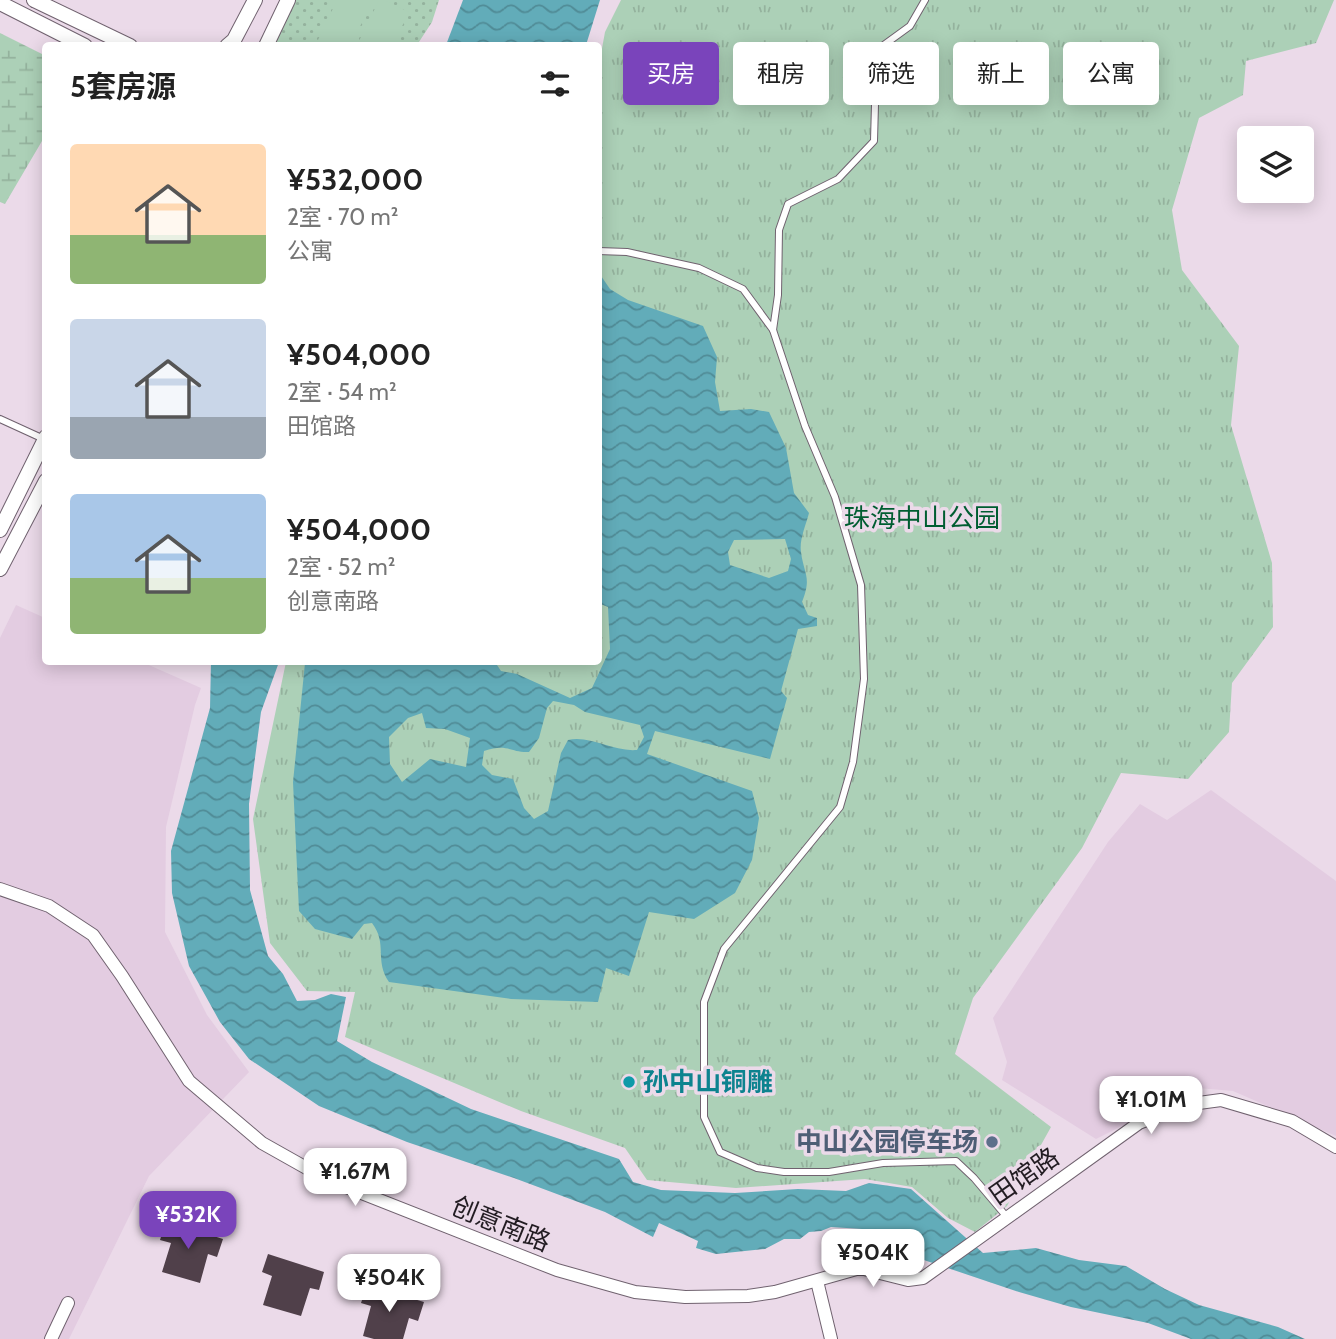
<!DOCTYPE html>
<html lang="zh">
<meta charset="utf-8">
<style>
:root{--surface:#fff;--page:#f6f6f6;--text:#222;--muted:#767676;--accent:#7a44bb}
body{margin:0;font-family:Cabin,"Noto Sans SC",sans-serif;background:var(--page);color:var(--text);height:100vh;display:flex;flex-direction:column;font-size:26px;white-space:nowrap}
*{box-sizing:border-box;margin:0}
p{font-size:23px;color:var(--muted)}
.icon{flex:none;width:38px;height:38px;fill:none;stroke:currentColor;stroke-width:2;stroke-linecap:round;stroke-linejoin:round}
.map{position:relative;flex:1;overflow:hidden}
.panel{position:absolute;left:42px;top:42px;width:560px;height:623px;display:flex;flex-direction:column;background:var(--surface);border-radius:7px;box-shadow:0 4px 18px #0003}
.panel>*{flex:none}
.guide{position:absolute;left:623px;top:42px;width:607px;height:63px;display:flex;gap:14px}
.buttons{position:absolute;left:1237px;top:126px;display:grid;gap:14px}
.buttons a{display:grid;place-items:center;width:77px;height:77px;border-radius:7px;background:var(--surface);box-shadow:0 4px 18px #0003;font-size:35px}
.price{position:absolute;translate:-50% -60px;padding:0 16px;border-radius:14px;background:#fff;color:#222;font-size:23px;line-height:46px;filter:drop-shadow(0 2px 4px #0008)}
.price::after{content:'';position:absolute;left:50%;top:42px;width:21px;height:16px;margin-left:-10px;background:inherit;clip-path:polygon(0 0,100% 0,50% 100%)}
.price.selected{background:var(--accent);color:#fff}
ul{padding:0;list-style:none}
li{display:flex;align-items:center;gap:21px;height:175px;padding:0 28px}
li span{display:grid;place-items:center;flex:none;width:196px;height:140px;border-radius:7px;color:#555}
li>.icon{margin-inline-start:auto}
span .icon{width:84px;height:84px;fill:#fffc;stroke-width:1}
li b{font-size:30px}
h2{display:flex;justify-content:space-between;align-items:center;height:84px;padding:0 28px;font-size:30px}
.tag{padding:0 24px;border-radius:7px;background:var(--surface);box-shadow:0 4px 18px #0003;font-size:24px;line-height:63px}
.tag.selected{background:var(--accent);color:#fff}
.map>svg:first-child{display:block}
.built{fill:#e3cce1}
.grass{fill:url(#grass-dots)}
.wetland{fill:url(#wetland-marsh)}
.park{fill:url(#park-tufts)}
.pitch{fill:#acd0b7}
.water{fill:url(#water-waves);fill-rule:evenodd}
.building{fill:#50404a}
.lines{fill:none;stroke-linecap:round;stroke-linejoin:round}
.service-casing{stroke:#70626f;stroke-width:8}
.minor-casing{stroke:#70626f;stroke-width:14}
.tertiary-casing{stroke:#70626f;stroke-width:16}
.service{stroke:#fff;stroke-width:6}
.minor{stroke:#fff;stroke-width:12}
.tertiary{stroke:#fff;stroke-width:14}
.culture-dot{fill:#0f9aa8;stroke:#ebdae9;stroke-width:2.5}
.service-dot{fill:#5c6f8a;stroke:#ebdae9;stroke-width:2.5}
.labels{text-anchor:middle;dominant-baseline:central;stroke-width:7;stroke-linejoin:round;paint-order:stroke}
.park-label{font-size:26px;fill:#005d31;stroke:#ebdae9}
.culture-label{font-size:26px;font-weight:bold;fill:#0d838f;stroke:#ebdae9;text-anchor:start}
.service-label{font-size:26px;font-weight:bold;fill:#4e5e75;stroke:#ebdae9;text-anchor:end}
.street-label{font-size:26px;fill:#221c22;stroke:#ebdae9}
</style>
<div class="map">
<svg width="1336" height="1339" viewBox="0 0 1336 1339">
<defs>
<pattern id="grass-dots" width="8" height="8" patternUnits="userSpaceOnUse" patternTransform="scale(1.75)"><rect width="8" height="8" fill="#acd0b7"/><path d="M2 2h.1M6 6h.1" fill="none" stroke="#94b29d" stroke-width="1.8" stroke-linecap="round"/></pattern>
<pattern id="wetland-marsh" width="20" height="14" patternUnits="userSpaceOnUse" patternTransform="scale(1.75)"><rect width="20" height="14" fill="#acd0b7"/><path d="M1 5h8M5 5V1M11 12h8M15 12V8" fill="none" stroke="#94b29d"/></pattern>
<pattern id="park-tufts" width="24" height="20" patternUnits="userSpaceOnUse" patternTransform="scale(1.75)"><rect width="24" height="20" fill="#acd0b7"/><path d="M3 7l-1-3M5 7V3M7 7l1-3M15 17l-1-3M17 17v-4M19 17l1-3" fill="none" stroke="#94b29d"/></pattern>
<pattern id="water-waves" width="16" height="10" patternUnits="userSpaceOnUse" patternTransform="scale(1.75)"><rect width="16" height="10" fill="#62acb9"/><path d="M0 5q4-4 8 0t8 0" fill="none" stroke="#508b96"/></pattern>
</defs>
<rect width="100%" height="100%" fill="#ebdae9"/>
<g class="built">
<path d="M16,605L45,618L46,662H142L201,688L195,705L166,827L165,932L207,1015L249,1072L149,1176L69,1339H0V638Z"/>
<path d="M1211,790L1336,881V1136L1233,1091L1198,1088L1096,1139L1002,1080L1007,1062L993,1018L1108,842L1140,804L1167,820Z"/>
</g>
<path class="grass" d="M294,0H439L432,22L417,45L271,46Z"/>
<path class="wetland" d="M0,33L46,56L45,142L42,141L5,204L0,202Z"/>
<path class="park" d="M621,0H1334L1316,43L1246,61L1243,95L1199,118L1172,210L1182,270L1239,346L1231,425L1272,563L1273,627L1232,683L1229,732L1188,779L1121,773L1082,848L973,998L955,1054L1051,1127L1007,1206L975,1232L948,1218L912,1187L865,1179L736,1188L647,1180L625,1148L521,1111L345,1037L355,992L307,991L270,943L253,819L286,662H598V70L605,32Z"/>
<g class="pitch">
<path d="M337,0H373L351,45H324L317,42Z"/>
<path d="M379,0H384L409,12L393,45H357Z"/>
</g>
<g class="water">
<path d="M463,0H600L586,45H446Z"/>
<path d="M599,273L610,289L628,300L703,326L717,357L715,382L720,411L751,409L769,412L786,448L794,493L809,513C806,525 799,540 801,552C804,575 812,577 802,602L808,615L817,618V626L798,629L781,691L787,698L770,759L655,731L647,754L752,791L759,818L752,860L735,893L694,919L649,912L629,976L606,968L598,1002L511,999L389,982C374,960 388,944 372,923L364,924L352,939L315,929L299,911L293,782L305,663L306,662H495L501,671L517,674L570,698L592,688L610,649L608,607L598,603ZM785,539L791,559L788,571L769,578L730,565L728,552L734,540ZM553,701L574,705L585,712L640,725L644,737L637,750C612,752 591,735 568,740L561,753L548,811L534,819L524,808L513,779L492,775L482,765L484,751C508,743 511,753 529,752L539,738L547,708ZM422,713L426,728L445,729L470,738L466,767L430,759L402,782L390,764L389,737L408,718Z"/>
<path d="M211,662H279L261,712L249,804L250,890L268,956L283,974L297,1001L315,1000L331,994L346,997L337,1041L372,1062L471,1109L619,1159L633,1182L661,1190L735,1193L798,1189L846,1191L869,1183L911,1189L983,1253L1036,1248L1079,1260L1126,1266L1165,1289L1199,1305L1278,1327L1305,1339H1191L1148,1323L1071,1307L1019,1292L903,1253L862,1229L831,1227L821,1231L809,1232L800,1239H784L765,1249L716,1254L696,1248L698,1241L659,1223L653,1237L605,1212L514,1178L407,1142L319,1106L249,1059L220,1022L189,966L172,893L171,851L210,708Z"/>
</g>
<g class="building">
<path d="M166,1221L223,1239L217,1257L208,1254L200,1283L162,1272L171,1243L160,1240Z"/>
<path d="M268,1254L324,1272L319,1290L310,1288L301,1316L263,1305L272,1276L262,1272Z"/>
<path d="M367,1285L424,1302L418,1321L409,1318L403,1339H374L363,1336L371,1306L361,1303Z"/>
</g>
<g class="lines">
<g class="service-casing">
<g id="service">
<path d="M925,0L910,26L870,55L865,72L875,104L874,141L838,179L788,204L779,230L778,295L773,330L805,426L835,497L861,585L864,679L853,762L840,807L724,949L704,1002V1117L720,1152L757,1168L784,1172H829L883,1163L956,1161L974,1178L1006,1216"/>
<path d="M598,251L627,252L699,268L743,289L773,330"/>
<path d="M0,419L46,440"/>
</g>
</g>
<g class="minor-casing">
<g id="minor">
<path d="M0,889L49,906L93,935L122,976L189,1081L262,1143L326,1179L557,1270L635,1292L685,1297L748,1296L775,1292L860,1268L908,1280L923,1278L1139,1123L1184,1105L1221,1100L1292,1121L1336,1147"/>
<path d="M817,1281L831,1339"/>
<path d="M51,1339L68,1303"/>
</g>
</g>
<g class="tertiary-casing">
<g id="tertiary">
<path d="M34,0L130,46"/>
<path d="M0,3L85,46"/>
<path d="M227,46L234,40L255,0"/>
<path d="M266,46L288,0"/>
<path d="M0,530L46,437"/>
<path d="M0,569L46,481"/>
</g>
</g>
<use href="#service" class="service"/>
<use href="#minor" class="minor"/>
<use href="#tertiary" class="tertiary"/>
</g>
<circle class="culture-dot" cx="629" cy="1082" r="7"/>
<circle class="service-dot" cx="992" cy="1142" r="7"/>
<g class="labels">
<g class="park-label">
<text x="922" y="518">珠海中山公园</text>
</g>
<g class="culture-label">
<text x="643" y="1082">孙中山铜雕</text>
</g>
<g class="service-label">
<text x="978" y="1142">中山公园停车场</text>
</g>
<g class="street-label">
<text transform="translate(1024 1176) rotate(-35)">田馆路</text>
<text transform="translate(501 1224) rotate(22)">创意南路</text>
</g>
</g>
</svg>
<div class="buttons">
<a><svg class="icon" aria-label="layers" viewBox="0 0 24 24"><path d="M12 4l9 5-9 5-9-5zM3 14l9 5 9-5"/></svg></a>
</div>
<b class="price" style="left:1151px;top:1136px">¥1.01M</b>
<b class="price" style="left:355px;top:1208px">¥1.67M</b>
<b class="price selected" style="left:188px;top:1251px">¥532K</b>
<b class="price" style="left:873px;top:1289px">¥504K</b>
<b class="price" style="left:389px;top:1314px">¥504K</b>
<div class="guide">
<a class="tag selected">买房</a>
<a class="tag">租房</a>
<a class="tag">筛选</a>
<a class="tag">新上</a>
<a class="tag">公寓</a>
</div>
<section class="panel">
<h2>5套房源<svg class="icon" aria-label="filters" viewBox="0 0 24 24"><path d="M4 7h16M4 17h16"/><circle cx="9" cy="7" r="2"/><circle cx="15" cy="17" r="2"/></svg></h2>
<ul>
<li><span style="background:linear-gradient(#ffd9b3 65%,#8fb573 0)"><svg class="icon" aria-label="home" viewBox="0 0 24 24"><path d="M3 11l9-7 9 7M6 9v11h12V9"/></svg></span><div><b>¥532,000</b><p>2室 · 70 m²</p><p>公寓</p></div></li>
<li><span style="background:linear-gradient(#c9d6e8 70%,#9aa5b1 0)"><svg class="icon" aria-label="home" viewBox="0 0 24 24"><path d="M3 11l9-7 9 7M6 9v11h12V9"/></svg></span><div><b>¥504,000</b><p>2室 · 54 m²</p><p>田馆路</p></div></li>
<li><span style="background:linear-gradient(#a9c7e8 60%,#8fb573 0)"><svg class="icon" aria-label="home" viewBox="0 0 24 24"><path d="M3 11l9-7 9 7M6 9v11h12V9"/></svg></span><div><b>¥504,000</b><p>2室 · 52 m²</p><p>创意南路</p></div></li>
</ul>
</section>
</div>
